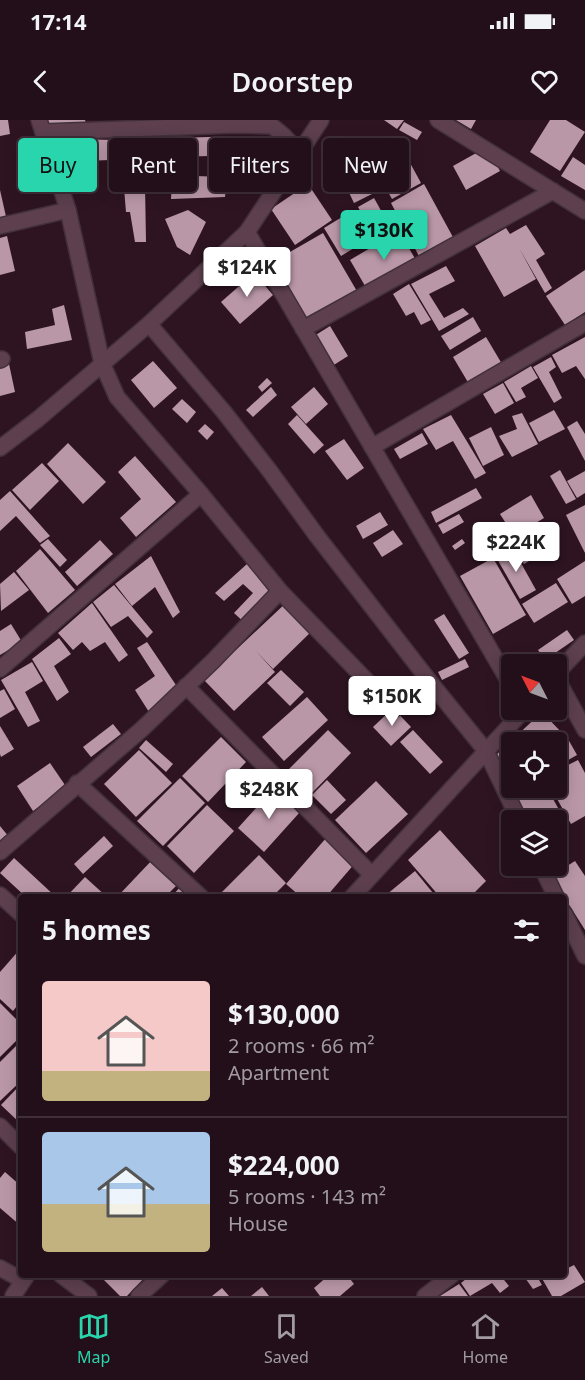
<!DOCTYPE html>
<meta charset="utf-8">
<style>
:root{--surface:#220f19;--page:#2e1d26;--text:#f1f3f6;--muted:#a29ca2;--line:#3f2f38;--accent:#28d5ad}
body{margin:0;font-family:"Noto Sans",sans-serif;background:var(--page);color:var(--text);height:100vh;display:flex;flex-direction:column;font-size:22px;white-space:nowrap}
*{box-sizing:border-box;margin:0}
p{font-size:20px;color:var(--muted)}
.icon{flex:none;width:33px;height:33px;fill:none;stroke:currentColor;stroke-width:2;stroke-linecap:round;stroke-linejoin:round}
.map{position:relative;flex:1;overflow:hidden}
.details{position:absolute;left:18px;top:774px;width:549px;height:384px;display:flex;flex-direction:column;background:var(--surface);border-radius:6px;box-shadow:0 3px 15px #0003,0 0 0 2px var(--line)}
.details>*{flex:none}
.guide{position:absolute;left:18px;top:18px;width:549px;height:54px;display:flex;gap:12px}
.needle{width:39px;rotate:312deg}
.fabs{position:absolute;left:501px;top:534px;display:grid;gap:12px}
.fabs a{display:grid;place-items:center;width:66px;height:66px;border-radius:6px;background:var(--surface);box-shadow:0 3px 15px #0003,0 0 0 2px var(--line);font-size:30px}
.price{position:absolute;translate:-50% -51px;padding:0 14px;border-radius:6px;background:#fff;color:#222;font-size:20px;line-height:39px;filter:drop-shadow(0 2px 3px #0008)}
.price::after{content:'';position:absolute;left:50%;top:36px;width:18px;height:14px;margin-left:-9px;background:inherit;clip-path:polygon(0 0,100% 0,50% 100%)}
.price.active{background:var(--accent);color:#111}
ul{padding:0;list-style:none}
li{display:flex;align-items:center;gap:18px;height:150px;padding:0 24px}
li+li{border-top:2px solid var(--line)}
li span{display:grid;place-items:center;flex:none;width:168px;height:120px;border-radius:6px;color:#555}
li>.icon{margin-inline-start:auto}
span .icon{width:72px;height:72px;fill:#fffc;stroke-width:1}
li b{font-size:26px}
h2{display:flex;justify-content:space-between;align-items:center;height:72px;padding:0 24px;font-size:26px}
.chip{padding:0 21px;border-radius:6px;background:var(--surface);box-shadow:0 3px 15px #0003,0 0 0 2px var(--line);font-size:21px;line-height:54px}
.chip.active{background:var(--accent);color:#111}
.status{display:flex;justify-content:space-between;align-items:center;height:42px;padding:0 30px;background:var(--surface);direction:ltr}
.status svg{height:16px;fill:currentColor}
header{display:flex;justify-content:space-between;align-items:center;height:78px;padding:0 24px;background:var(--surface);font-size:27px;font-weight:600}
.tab-bar{display:flex;justify-content:space-around;align-items:center;height:84px;border-top:2px solid var(--line);background:var(--surface);font-size:16px;color:var(--muted)}
.tab-bar a{display:grid;justify-items:center;gap:3px}
.tab-bar .active{color:var(--accent)}
.map>svg:first-child{display:block}
.building{fill:#ba97a7}
.lines{fill:none;stroke-linecap:round;stroke-linejoin:round}
.minor-casing{stroke:#43313a;stroke-width:18}
.minor{stroke:#5d3f4e;stroke-width:15}
</style>
<div class="status"><b>17:14</b><svg viewBox="0 0 49 12"><path d="M0 12V9h3v3zM5 12V6h3v6zM10 12V3h3v9zM15 12V0h3v12zM26 1h20v11H26zM47 4h2v5h-2z"/></svg></div>
<header><svg class="icon" aria-label="back" viewBox="0 0 24 24"><path d="M15 5l-7 7 7 7"/></svg>Doorstep<svg class="icon" aria-label="heart" viewBox="0 0 24 24"><path d="M12 20l-8-8c-3-5 5-10 8-4 3-6 11-1 8 4z"/></svg></header>
<div class="map">
<svg width="585" height="1176" viewBox="0 0 585 1176">
<rect width="100%" height="100%" fill="#2e1421"/>
<g class="building">
<path d="M0,0H8L10,14L0,16Z"/>
<path d="M43,0H85L86,3H43Z"/>
<path d="M384,0H404L397,9Z"/>
<path d="M456,0H476L471,9Z"/>
<path d="M550,0H566L585,12L560,51L530,32Z"/>
<path d="M404,2L422,12L417,20L399,10Z"/>
<path d="M245,16V35L173,37V18Z"/>
<path d="M171,17V35L134,38L133,63L125,64L122,18Z"/>
<path d="M61,19L120,20L123,59H110V40L84,41L83,59L62,60Z"/>
<path d="M487,27L500,51L466,70L453,46Z"/>
<path d="M403,30L421,63L392,79L374,47Z"/>
<path d="M573,37L585,45V70L561,56Z"/>
<path d="M194,40V56L227,57L225,77L171,79L173,42Z"/>
<path d="M365,47L376,72L354,83L342,58Z"/>
<path d="M308,64L332,100L295,125L271,89Z"/>
<path d="M424,64L454,119L420,138L391,83Z"/>
<path d="M145,66L146,122H135L130,92H126L124,68Z"/>
<path d="M0,70L7,101L0,103Z"/>
<path d="M374,78L393,112L377,121L358,87Z"/>
<path d="M188,90L206,102L190,135L177,127L165,99Z"/>
<path d="M347,94L364,122L341,136L324,108Z"/>
<path d="M526,105L545,134L536,140L552,168L545,173L519,128L536,159L504,177L475,126L506,108L510,114Z"/>
<path d="M399,111L417,142L368,171L350,140Z"/>
<path d="M323,113L358,173L303,205L269,144Z"/>
<path d="M7,116L15,151L0,155V118Z"/>
<path d="M446,146L455,161L429,174L444,198L463,188L469,194L439,211L411,164Z"/>
<path d="M585,150V192L565,205L546,176Z"/>
<path d="M254,153L273,175L240,204L221,182Z"/>
<path d="M409,164L431,200L421,205L414,192L406,196L393,174Z"/>
<path d="M64,185L72,220L27,229L25,212L55,205L52,189Z"/>
<path d="M473,197L481,211L450,230L441,216Z"/>
<path d="M330,206L348,236L329,248L311,218Z"/>
<path d="M486,217L502,244L469,264L453,237Z"/>
<path d="M585,217V259L576,246L562,253L552,235Z"/>
<path d="M551,237L556,247L549,252L562,278L554,283L533,247Z"/>
<path d="M153,241L177,268L154,288L131,260Z"/>
<path d="M9,244L15,272L0,276V246Z"/>
<path d="M531,246L538,258L521,268L526,277L516,282L504,262Z"/>
<path d="M267,258L272,263L262,272L258,267Z"/>
<path d="M503,263L514,283L495,294L483,274Z"/>
<path d="M271,267L277,275L253,297L246,290Z"/>
<path d="M314,267L328,284L306,304L291,287Z"/>
<path d="M182,279L196,292L187,303L172,289Z"/>
<path d="M554,290L565,309L539,322L529,303Z"/>
<path d="M522,293L538,324L512,337L499,316L517,309L512,296Z"/>
<path d="M297,295L324,325L314,334L288,304Z"/>
<path d="M451,295L486,353L475,359L453,321L436,330L423,309Z"/>
<path d="M577,301L585,314V341L567,307Z"/>
<path d="M205,304L214,312L207,320L198,311Z"/>
<path d="M491,307L504,335L483,346L469,318Z"/>
<path d="M422,313L428,324L400,339L394,329Z"/>
<path d="M344,319L364,348L347,360L325,331Z"/>
<path d="M68,323L106,362L83,384L47,344Z"/>
<path d="M135,336L176,382L136,417L120,398L141,379L118,352Z"/>
<path d="M42,343L59,361L30,390L12,370Z"/>
<path d="M560,350L576,379L566,384L550,356Z"/>
<path d="M585,351V373L577,378L567,361Z"/>
<path d="M476,368L482,378L436,403L431,392Z"/>
<path d="M10,371L50,416L40,423L16,396L0,411V380Z"/>
<path d="M531,375L544,398L514,416L500,394Z"/>
<path d="M585,385V433L566,395Z"/>
<path d="M380,392L388,405L363,419L356,406Z"/>
<path d="M459,394L464,402L443,414L438,405Z"/>
<path d="M393,410L403,424L382,437L373,423Z"/>
<path d="M531,416L541,434L524,444L513,427Z"/>
<path d="M48,419L67,440L60,447L40,425Z"/>
<path d="M462,419L465,423L455,430L452,426Z"/>
<path d="M100,420L113,434L77,466L65,452Z"/>
<path d="M512,427L536,470L520,479L496,437Z"/>
<path d="M40,429L75,470L48,493L16,451Z"/>
<path d="M151,436L180,492L173,498L155,467L132,486L115,464Z"/>
<path d="M493,438L526,495L493,514L460,456Z"/>
<path d="M585,441V476L572,484L557,459Z"/>
<path d="M247,444L276,475L246,504L234,493L253,473L243,464L224,481L215,473Z"/>
<path d="M14,452L29,470L1,491L0,464Z"/>
<path d="M556,463L568,482L534,503L522,484Z"/>
<path d="M114,465L153,512L147,518L128,496L111,507L93,482Z"/>
<path d="M288,481L315,508L273,549L255,530L275,552L234,591L204,560Z"/>
<path d="M92,483L128,535L119,542L105,522L90,531L82,522L73,530L58,513Z"/>
<path d="M444,494L469,533L459,539L434,500Z"/>
<path d="M11,504L22,522L0,535V511Z"/>
<path d="M567,510L574,520L545,540L538,530Z"/>
<path d="M59,518L71,534L54,546L69,572L57,581L32,539Z"/>
<path d="M147,522L180,571L149,592L135,570L155,556L137,528Z"/>
<path d="M465,539L469,547L442,560L438,552Z"/>
<path d="M32,542L43,561L25,572L40,601L28,607L1,560Z"/>
<path d="M281,550L304,572L290,586L267,563Z"/>
<path d="M4,569L15,589L0,598V571Z"/>
<path d="M307,577L328,600L284,641L262,617Z"/>
<path d="M393,588L411,607L391,626L373,607Z"/>
<path d="M542,592L563,614L555,622H512V653L495,636Z"/>
<path d="M113,604L121,614L91,637L83,627Z"/>
<path d="M0,606L14,629L1,637L0,634Z"/>
<path d="M328,610L351,633L311,674L287,651Z"/>
<path d="M413,610L443,642L430,654L400,622Z"/>
<path d="M221,617L246,642L208,682L182,656Z"/>
<path d="M568,619L577,635L556,647V626Z"/>
<path d="M146,620L173,644L166,652L139,628Z"/>
<path d="M139,630L172,663L136,697L104,664Z"/>
<path d="M578,640L585,653V696L571,704L551,668H556V651Z"/>
<path d="M50,643L67,668L33,691L17,666Z"/>
<path d="M180,658L205,683L163,726L137,701Z"/>
<path d="M327,660L346,680L331,694L312,675Z"/>
<path d="M376,661L408,694L366,733L335,700Z"/>
<path d="M274,668L300,692L264,732L238,708Z"/>
<path d="M523,668H547L568,706L556,712V700H524L510,675Z"/>
<path d="M207,685L234,711L194,753L167,726Z"/>
<path d="M0,706L9,717L0,723Z"/>
<path d="M440,710L486,761L470,777H440L408,740Z"/>
<path d="M104,716L113,726L83,754L74,744Z"/>
<path d="M327,717L356,742L326,777H301L286,764Z"/>
<path d="M259,735L286,763L272,777H217Z"/>
<path d="M14,738L56,777H26L0,753Z"/>
<path d="M154,738L179,763L165,777H117Z"/>
<path d="M575,741L585,756V810L551,756Z"/>
<path d="M415,751L433,773L428,777H387L386,775Z"/>
<path d="M85,757L107,777H66Z"/>
<path d="M183,764L197,777H171Z"/>
<path d="M21,828V881L13,891L0,879V852Z"/>
<path d="M0,883L21,904V916L0,937Z"/>
<path d="M21,921V961L0,981V942Z"/>
<path d="M21,964V1004L1,985Z"/>
<path d="M5,1052L21,1066V1106L0,1088V1058Z"/>
<path d="M574,1145L585,1162L561,1176H552L540,1155H564V1150Z"/>
<path d="M105,1155H147L127,1176H120L102,1158Z"/>
<path d="M329,1155H347L354,1164L340,1176H320L314,1168Z"/>
<path d="M471,1155H500L509,1166L500,1173L492,1163L470,1176L461,1163Z"/>
<path d="M523,1155H536L542,1165L533,1169Z"/>
<path d="M459,1164L468,1176H440Z"/>
<path d="M262,1167L269,1176H251Z"/>
<path d="M222,1168L229,1176H212Z"/>
</g>
<g class="lines">
<g class="minor-casing">
<g id="minor">
<path d="M39,0L68,90L102,243L117,277L201,374L280,471L394,589L434,567L486,631L519,700"/>
<path d="M438,0L585,91"/>
<path d="M43,12L236,5L272,6L283,15L299,32"/>
<path d="M0,106L68,90"/>
<path d="M247,112L512,567"/>
<path d="M149,204L224,292L269,350L317,416L434,567"/>
<path d="M303,209L553,71"/>
<path d="M0,240L2,239"/>
<path d="M372,327L585,203"/>
<path d="M0,328L38,299L149,204L247,112L321,0"/>
<path d="M0,549L201,374"/>
<path d="M556,554L585,523"/>
<path d="M556,557L585,610"/>
<path d="M186,566L372,755"/>
<path d="M77,663L201,777"/>
<path d="M0,732L142,609L213,541L280,471"/>
<path d="M541,746L556,777"/>
<path d="M0,775L21,794"/>
<path d="M352,777L524,590"/>
<path d="M564,793L585,836"/>
<path d="M0,1006L21,1027"/>
<path d="M0,1148L22,1160"/>
<path d="M61,1155L89,1176"/>
<path d="M13,1176L27,1155"/>
<path d="M139,1176L162,1155"/>
<path d="M425,1176L452,1155"/>
</g>
</g>
<use href="#minor" class="minor"/>
</g>
</svg>
<div class="fabs">
<a><svg class="needle" viewBox="-14 -14 28 28"><path d="M0-13l5 13h-10z" fill="#e53935"/><path d="M0 13l5-13h-10z" fill="#a29ca2"/></svg></a>
<a><svg class="icon" aria-label="locate" viewBox="0 0 24 24"><circle cx="12" cy="12" r="6"/><path d="M12 2v4M12 18v4M2 12h4M18 12h4"/></svg></a>
<a><svg class="icon" aria-label="layers" viewBox="0 0 24 24"><path d="M12 4l9 5-9 5-9-5zM3 14l9 5 9-5"/></svg></a>
</div>
<b class="price active" style="left:384px;top:141px">$130K</b>
<b class="price" style="left:247px;top:178px">$124K</b>
<b class="price" style="left:516px;top:453px">$224K</b>
<b class="price" style="left:392px;top:607px">$150K</b>
<b class="price" style="left:269px;top:700px">$248K</b>
<div class="guide">
<a class="chip active">Buy</a>
<a class="chip">Rent</a>
<a class="chip">Filters</a>
<a class="chip">New</a>
</div>
<section class="details">
<h2>5 homes<svg class="icon" aria-label="filters" viewBox="0 0 24 24"><path d="M4 7h16M4 17h16"/><circle cx="9" cy="7" r="2"/><circle cx="15" cy="17" r="2"/></svg></h2>
<ul>
<li><span style="background:linear-gradient(#f6c9c9 75%,#c2b280 0)"><svg class="icon" aria-label="home" viewBox="0 0 24 24"><path d="M3 11l9-7 9 7M6 9v11h12V9"/></svg></span><div><b>$130,000</b><p>2 rooms · 66 m²</p><p>Apartment</p></div></li>
<li><span style="background:linear-gradient(#a9c7e8 60%,#c2b280 0)"><svg class="icon" aria-label="home" viewBox="0 0 24 24"><path d="M3 11l9-7 9 7M6 9v11h12V9"/></svg></span><div><b>$224,000</b><p>5 rooms · 143 m²</p><p>House</p></div></li>
</ul>
</section>
</div>
<nav class="tab-bar">
<a class="active"><svg class="icon" aria-label="map" viewBox="0 0 24 24"><path d="M3 6l6-2 6 2 6-2v14l-6 2-6-2-6 2zM9 4v14M15 6v14"/></svg>Map</a>
<a><svg class="icon" aria-label="saved" viewBox="0 0 24 24"><path d="M7 4h10v16l-5-4-5 4z"/></svg>Saved</a>
<a><svg class="icon" aria-label="home" viewBox="0 0 24 24"><path d="M3 11l9-7 9 7M6 9v11h12V9"/></svg>Home</a>
</nav>
